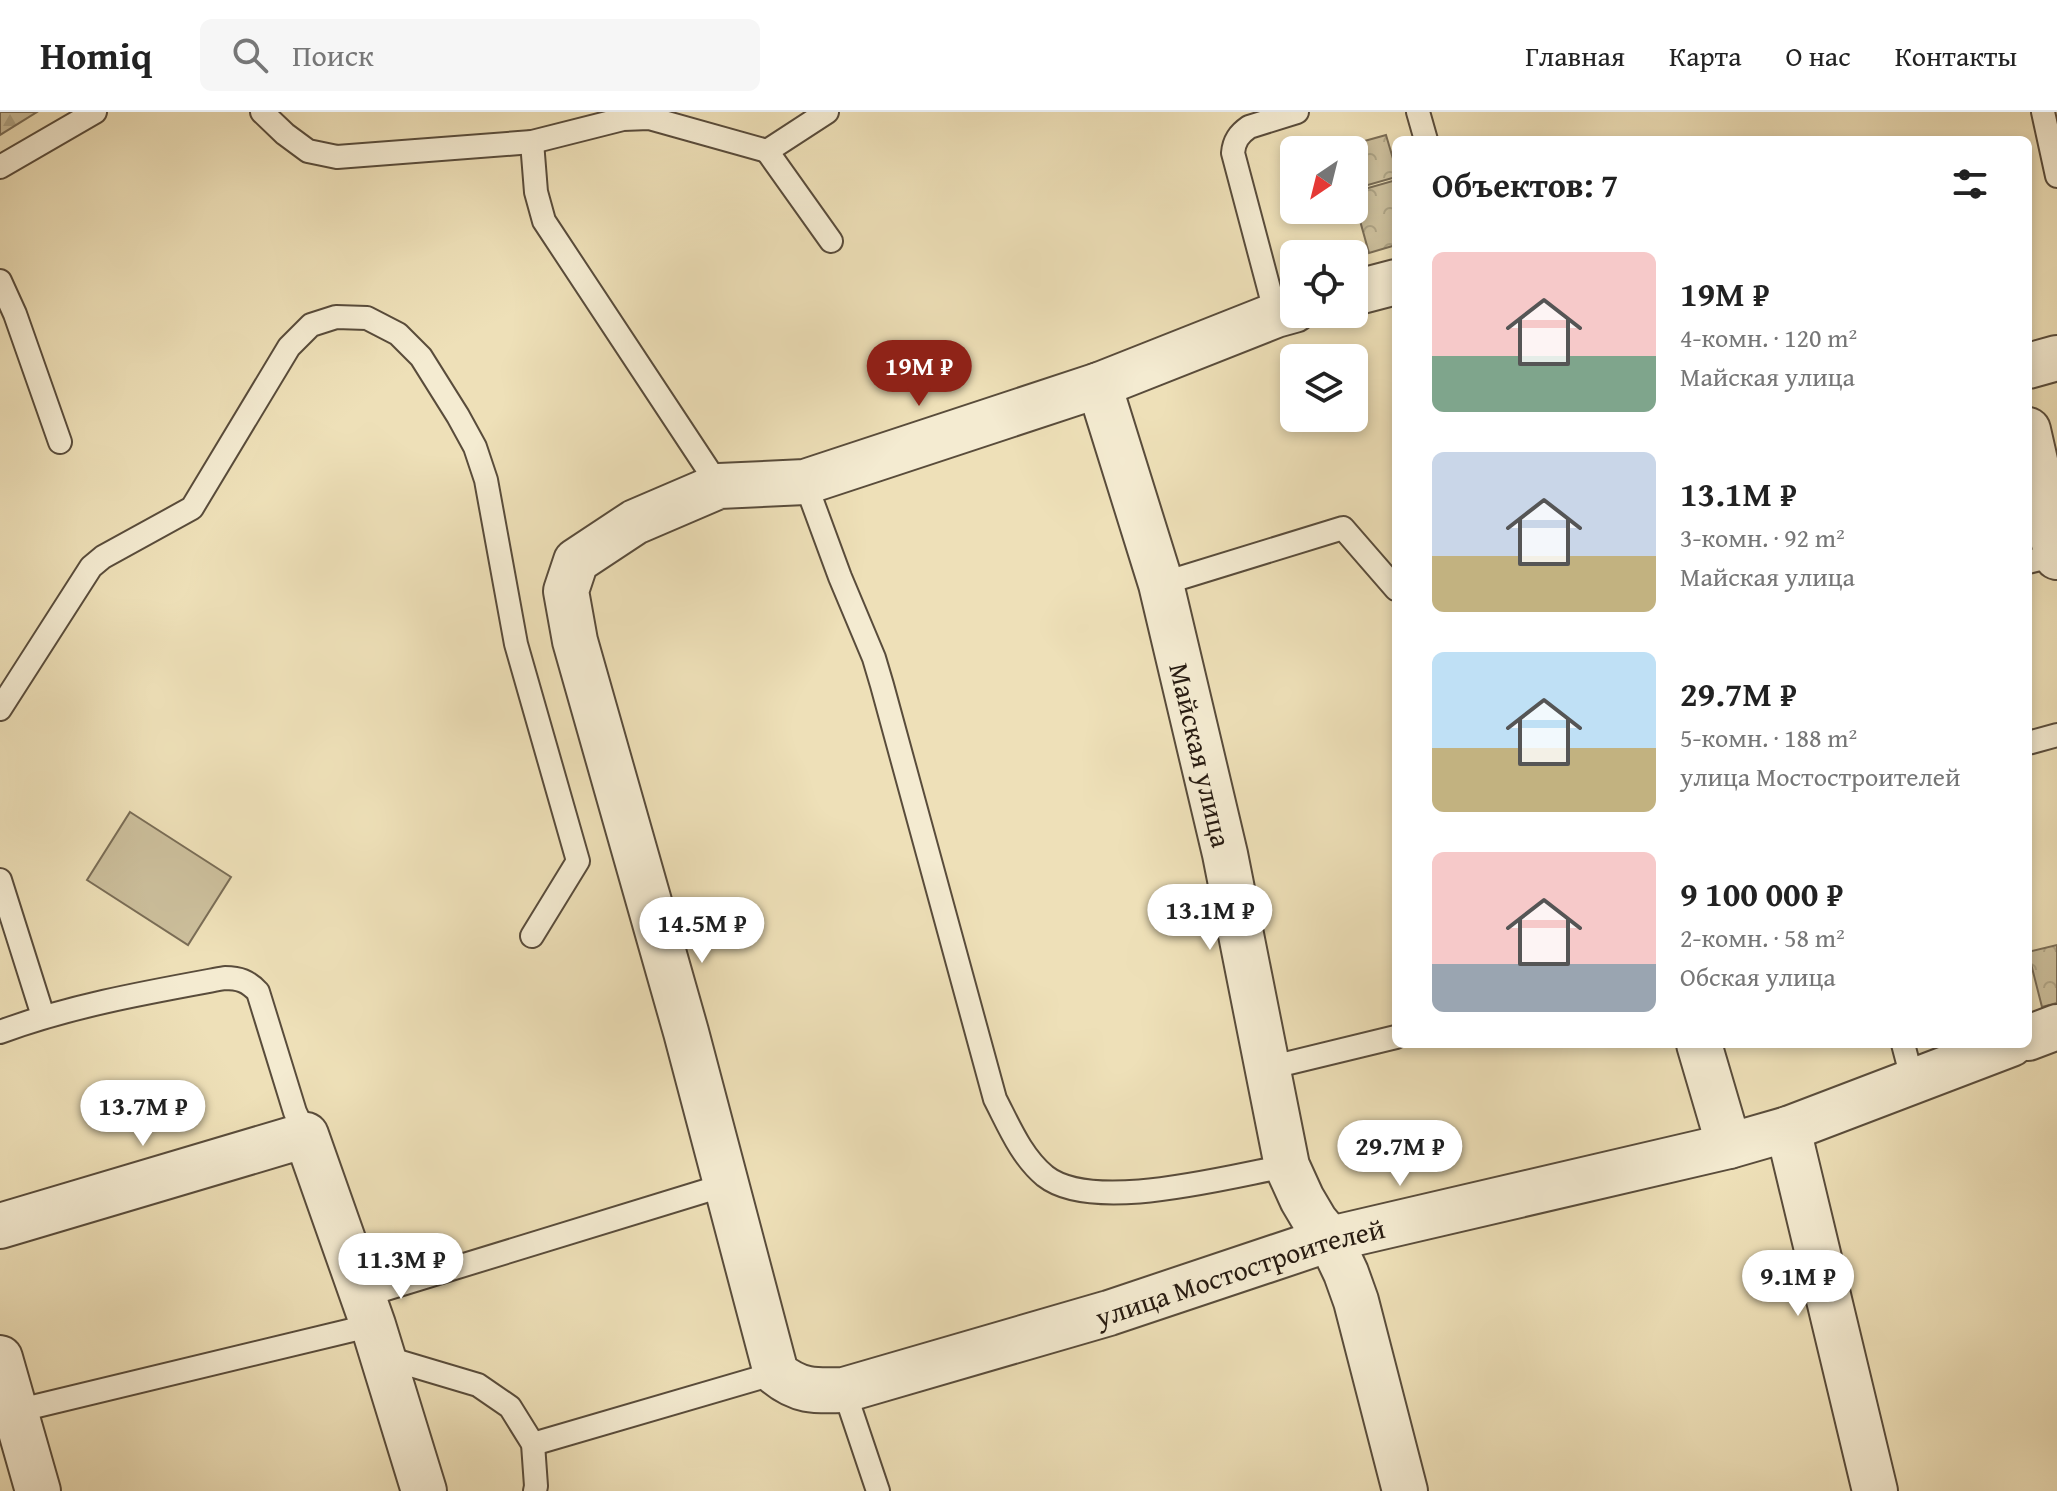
<!DOCTYPE html>
<html lang="ru">
<meta charset="utf-8">
<style>
:root{--surface:#fff;--page:#f6f6f6;--text:#222;--muted:#767676;--line:#e0e0e0;--accent:#8f2418}
body{margin:0;font-family:"Gentium Book Plus",serif;background:var(--page);color:var(--text);height:100vh;display:flex;flex-direction:column;font-size:30px;white-space:nowrap}
*{box-sizing:border-box;margin:0}
p{font-size:26px;color:var(--muted)}
.icon{flex:none;width:44px;height:44px;fill:none;stroke:currentColor;stroke-width:2;stroke-linecap:round;stroke-linejoin:round}
.map{position:relative;flex:1;overflow:hidden}
.side{position:absolute;left:1392px;top:24px;width:640px;height:912px;display:flex;flex-direction:column;background:var(--surface);border-radius:12px;box-shadow:0 4px 12px #0003}
.side>*{flex:none}
.needle{width:52px;rotate:215deg}
.controls{position:absolute;left:1280px;top:24px;display:grid;gap:16px}
.controls a{display:grid;place-items:center;width:88px;height:88px;border-radius:12px;background:var(--surface);box-shadow:0 4px 12px #0003;font-size:40px}
.price{position:absolute;translate:-50% -68px;padding:0 18px;border-radius:28px;background:#fff;color:#222;font-size:26px;line-height:52px;filter:drop-shadow(0 2px 4px #0008)}
.price::after{content:'';position:absolute;left:50%;top:48px;width:24px;height:18px;margin-left:-12px;background:inherit;clip-path:polygon(0 0,100% 0,50% 100%)}
.price.on{background:var(--accent);color:#fff}
ul{padding:0;list-style:none}
li{display:flex;align-items:center;gap:24px;height:200px;padding:0 40px}
li span{display:grid;place-items:center;flex:none;width:224px;height:160px;border-radius:12px;color:#555}
li>.icon{margin-inline-start:auto}
span .icon{width:96px;height:96px;fill:#fffc;stroke-width:1}
li b{font-size:34px}
h2{display:flex;justify-content:space-between;align-items:center;height:96px;padding:0 40px;font-size:34px}
header{display:flex;align-items:center;gap:48px;box-sizing:border-box;height:112px;padding:0 40px;background:var(--surface);border-bottom:2px solid var(--line)}
header strong{font-size:38px}
nav{display:flex;gap:44px;margin-inline-start:auto;font-size:28px}
.search{width:560px;height:72px;background:var(--page);display:flex;align-items:center;gap:20px;box-sizing:border-box;padding:0 28px;border-radius:12px;color:var(--muted);font-size:30px}
.map>svg:first-child{display:block}
.green{fill:#ccbf9c;stroke:#7a6d56;stroke-width:2}
.forest{fill:url(#forest-firs);stroke:#7a6d56;stroke-width:2}
.park{fill:url(#park-crowns);stroke:#7a6d56;stroke-width:2}
.lines{fill:none;stroke-linecap:round;stroke-linejoin:round}
.service-casing{stroke:#594c3b;stroke-width:26}
.minor-casing{stroke:#594c3b;stroke-width:48}
.service{stroke:#f4ebd1;stroke-width:22}
.minor{stroke:#f4ebd1;stroke-width:44}
.labels{text-anchor:middle;dominant-baseline:central;stroke-width:8;stroke-linejoin:round;paint-order:stroke}
.street-label{font-size:28px;fill:#271b11;stroke:#f4ebd1}
</style>
<header>
<strong>Homiq</strong>
<div class="search"><svg class="icon" aria-label="search" viewBox="0 0 24 24"><circle cx="10" cy="10" r="6"/><path d="M15 15l6 6"/></svg>Поиск</div>
<nav><a>Главная</a><a>Карта</a><a>О нас</a><a>Контакты</a></nav>
</header>
<div class="map">
<svg width="2057" height="1379" viewBox="0 0 2057 1379">
<defs>
<pattern id="forest-firs" width="22" height="20" patternUnits="userSpaceOnUse" patternTransform="scale(2)"><rect width="22" height="20" fill="#ccbf9c"/><path d="M5 1l3.5 6h-7zM16 11l3.5 6h-7z" fill="#afa485"/></pattern>
<pattern id="park-crowns" width="20" height="18" patternUnits="userSpaceOnUse" patternTransform="scale(2)"><rect width="20" height="18" fill="#ccbf9c"/><path d="M2 6a3 3 0 1 1 6 0M12 15a3 3 0 1 1 6 0" fill="none" stroke="#afa485"/></pattern>
</defs>
<rect width="100%" height="100%" fill="#eee0b8"/>
<filter id="stains"><feTurbulence type="fractalNoise" baseFrequency=".0025" numOctaves="4"/><feColorMatrix values="0 0 0 0 .2 0 0 0 0 .09 0 0 0 0 .02 0 0 0 .5 -.17"/></filter>
<radialGradient id="worn" r=".72"><stop offset=".6" stop-color="#630" stop-opacity="0"/><stop offset="1" stop-color="#630" stop-opacity=".3"/></radialGradient>
<path class="green" d="M130,700L231,765L188,833L87,768Z"/>
<path class="forest" d="M0,0H37L0,23Z"/>
<g class="park">
<path d="M1386,23L1396,57V65L1354,77V38H1332Z"/>
<path d="M1396,68V133L1369,141L1354,87V80Z"/>
<path d="M2057,833V891L2042,895L2028,840Z"/>
</g>
<g class="lines">
<g class="service-casing">
<g id="service">
<path d="M262,0L285,22L308,39L337,45L532,30L623,7L649,6L767,39L827,0"/>
<path d="M1418,0L1426,28"/>
<path d="M2043,0L2057,64"/>
<path d="M532,30L536,80L544,109L719,374"/>
<path d="M767,39L831,129"/>
<path d="M0,55L95,0"/>
<path d="M0,169L15,202L60,330"/>
<path d="M1276,203L1233,41C1234,29 1239,22 1249,15L1297,0"/>
<path d="M805,370L840,465L874,546L882,573L995,987C1009,1014 1021,1044 1045,1064C1093,1102 1230,1064 1287,1054"/>
<path d="M2028,450L2056,443"/>
<path d="M1161,472L1343,416L1396,477"/>
<path d="M0,597L91,455L103,445L192,396L289,235L311,213L336,205L367,206L398,222L421,245L458,304L475,335L486,368L516,532L578,749L532,824"/>
<path d="M2028,631L2057,623"/>
<path d="M0,768L43,904"/>
<path d="M0,920C73,893 149,880 225,866C239,866 248,869 258,880L295,1000L306,1023"/>
<path d="M1903,932L1913,970"/>
<path d="M1268,956L1396,925"/>
<path d="M363,1184L728,1072"/>
<path d="M384,1245L478,1273L510,1295L533,1332L536,1374L535,1379"/>
<path d="M844,1278L878,1379"/>
<path d="M16,1299L373,1213"/>
<path d="M533,1332L776,1261"/>
</g>
</g>
<g class="minor-casing">
<g id="minor">
<path d="M1354,181L1396,170"/>
<path id="s1" d="M1294,198L1276,203L1099,273L805,370L719,374L635,410L576,449L566,479L575,529L686,920L776,1261C799,1280 815,1279 844,1278L1109,1201L1330,1127L1729,1034L1788,1017L2011,932"/>
<path d="M2028,254L2057,246"/>
<path id="s2" d="M1099,273L1161,472L1225,742L1287,1054L1302,1087L1315,1109L1330,1127L1346,1161L1356,1189L1405,1379"/>
<path d="M2028,318L2057,445"/>
<path d="M2028,926L2057,915"/>
<path d="M1699,932L1729,1034"/>
<path d="M1788,1017L1875,1379"/>
<path d="M0,1114L306,1023L373,1213L424,1379"/>
<path d="M0,1246L38,1379"/>
</g>
</g>
<use href="#service" class="service"/>
<use href="#minor" class="minor"/>
</g>
<g class="labels">
<g class="street-label">
<text stroke="none"><textPath href="#s2" startOffset="384">Майская улица</textPath></text>
<text stroke="none"><textPath href="#s1" startOffset="2094">улица Мостостроителей</textPath></text>
</g>
</g>
<rect width="100%" height="100%" filter="url(#stains)"/>
<rect width="100%" height="100%" fill="url(#worn)"/>
</svg>
<div class="controls">
<a><svg class="needle" viewBox="-14 -14 28 28"><path d="M0-13l5 13h-10z" fill="#e53935"/><path d="M0 13l5-13h-10z" fill="#767676"/></svg></a>
<a><svg class="icon" aria-label="locate" viewBox="0 0 24 24"><circle cx="12" cy="12" r="6"/><path d="M12 2v4M12 18v4M2 12h4M18 12h4"/></svg></a>
<a><svg class="icon" aria-label="layers" viewBox="0 0 24 24"><path d="M12 4l9 5-9 5-9-5zM3 14l9 5 9-5"/></svg></a>
</div>
<b class="price on" style="left:919px;top:296px">19M ₽</b>
<b class="price" style="left:1210px;top:840px">13.1M ₽</b>
<b class="price" style="left:702px;top:853px">14.5M ₽</b>
<b class="price" style="left:143px;top:1036px">13.7M ₽</b>
<b class="price" style="left:1400px;top:1076px">29.7M ₽</b>
<b class="price" style="left:401px;top:1189px">11.3M ₽</b>
<b class="price" style="left:1798px;top:1206px">9.1M ₽</b>
<section class="side">
<h2>Объектов: 7<svg class="icon" aria-label="filters" viewBox="0 0 24 24"><path d="M4 7h16M4 17h16"/><circle cx="9" cy="7" r="2"/><circle cx="15" cy="17" r="2"/></svg></h2>
<ul>
<li><span style="background:linear-gradient(#f6c9c9 65%,#7fa58c 0)"><svg class="icon" aria-label="home" viewBox="0 0 24 24"><path d="M3 11l9-7 9 7M6 9v11h12V9"/></svg></span><div><b>19M ₽</b><p>4-комн. · 120 m²</p><p>Майская улица</p></div></li>
<li><span style="background:linear-gradient(#c9d6e8 65%,#c2b280 0)"><svg class="icon" aria-label="home" viewBox="0 0 24 24"><path d="M3 11l9-7 9 7M6 9v11h12V9"/></svg></span><div><b>13.1M ₽</b><p>3-комн. · 92 m²</p><p>Майская улица</p></div></li>
<li><span style="background:linear-gradient(#bfe0f5 60%,#c2b280 0)"><svg class="icon" aria-label="home" viewBox="0 0 24 24"><path d="M3 11l9-7 9 7M6 9v11h12V9"/></svg></span><div><b>29.7M ₽</b><p>5-комн. · 188 m²</p><p>улица Мостостроителей</p></div></li>
<li><span style="background:linear-gradient(#f6c9c9 70%,#9aa5b1 0)"><svg class="icon" aria-label="home" viewBox="0 0 24 24"><path d="M3 11l9-7 9 7M6 9v11h12V9"/></svg></span><div><b>9 100 000 ₽</b><p>2-комн. · 58 m²</p><p>Обская улица</p></div></li>
</ul>
</section>
</div>
